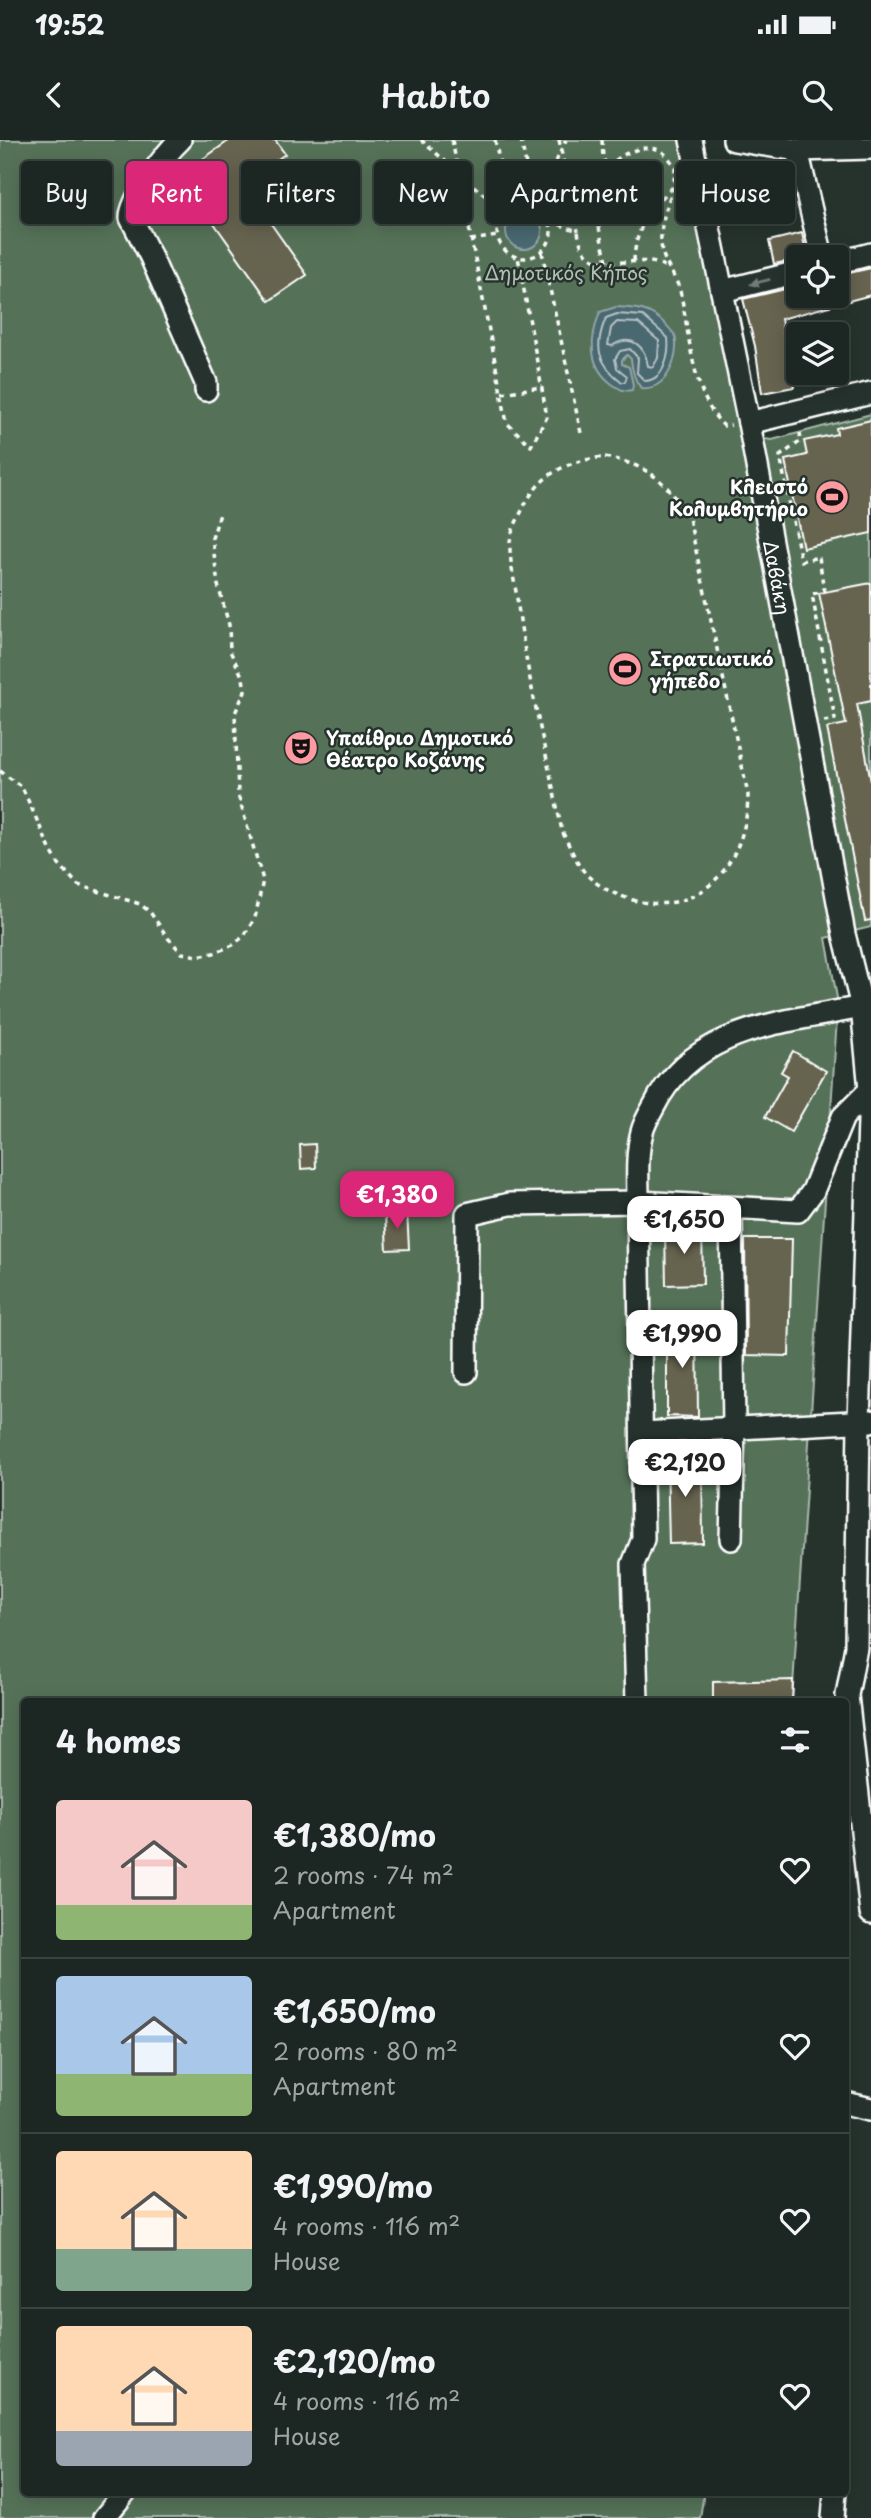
<!DOCTYPE html>
<meta charset="utf-8">
<style>
:root{--surface:#1c2622;--page:#29322f;--text:#f1f3f6;--muted:#a0a5a5;--line:#3a4340;--accent:#db2777}
body{margin:0;font-family:"Playpen Sans",sans-serif;background:var(--page);color:var(--text);height:100vh;display:flex;flex-direction:column;font-size:26px;white-space:nowrap}
*{box-sizing:border-box;margin:0}
p{font-size:23px;color:var(--muted)}
.icon{flex:none;width:38px;height:38px;fill:none;stroke:currentColor;stroke-width:2;stroke-linecap:round;stroke-linejoin:round}
.map{position:relative;flex:1;overflow:hidden}
.side{position:absolute;left:21px;top:1558px;width:828px;height:798px;display:flex;flex-direction:column;background:var(--surface);border-radius:7px;box-shadow:0 4px 18px #0003,0 0 0 2px var(--line)}
.side>*{flex:none}
.guide{position:absolute;left:21px;top:21px;width:830px;height:63px;display:flex;gap:14px}
.controls{position:absolute;left:786px;top:105px;display:grid;gap:14px}
.controls a{display:grid;place-items:center;width:63px;height:63px;border-radius:7px;background:var(--surface);box-shadow:0 4px 18px #0003,0 0 0 2px var(--line);font-size:35px}
.price{position:absolute;translate:-50% -60px;padding:0 16px;border-radius:14px;background:#fff;color:#222;font-size:23px;line-height:46px;filter:drop-shadow(0 2px 4px #0008)}
.price::after{content:'';position:absolute;left:50%;top:42px;width:21px;height:16px;margin-left:-10px;background:inherit;clip-path:polygon(0 0,100% 0,50% 100%)}
.price.current{background:var(--accent);color:#fff}
ul{padding:0;list-style:none}
li{display:flex;align-items:center;gap:21px;height:175px;padding:0 35px}
li+li{border-top:2px solid var(--line)}
li span{display:grid;place-items:center;flex:none;width:196px;height:140px;border-radius:7px;color:#555}
li>.icon{margin-inline-start:auto}
span .icon{width:84px;height:84px;fill:#fffc;stroke-width:1}
li b{font-size:30px}
h2{display:flex;justify-content:space-between;align-items:center;height:84px;padding:0 35px;font-size:30px}
.chip{padding:0 24px;border-radius:7px;background:var(--surface);box-shadow:0 4px 18px #0003,0 0 0 2px var(--line);font-size:24px;line-height:63px}
.chip.current{background:var(--accent);color:#fff}
.status{display:flex;justify-content:space-between;align-items:center;height:49px;padding:0 35px;background:var(--surface);direction:ltr}
.status svg{height:19px;fill:currentColor}
header{display:flex;justify-content:space-between;align-items:center;height:91px;padding:0 35px;background:var(--surface);font-size:32px;font-weight:600}
.map>svg:first-child{display:block}
.green{fill:#557259;stroke:#aab8ac;stroke-width:2}
.water{fill:#49676f;stroke:#92a4a9;stroke-width:2}
.lines{fill:none;stroke-linecap:round;stroke-linejoin:round}
.shore{stroke:#b6c2c5;stroke-width:2}
.building{fill:#66634f;stroke:#fff;stroke-width:2}
.minor-casing{stroke:#fff;stroke-width:26}
.path{stroke:#fff;stroke-width:3.5;stroke-dasharray:5 5;stroke-linecap:butt}
.minor{stroke:#26332d;stroke-width:21}
.oneway{fill:#727a76}
.labels{text-anchor:middle;dominant-baseline:central;stroke-width:5;stroke-linejoin:round;paint-order:stroke}
.park-label{font-size:19px;fill:#b2c0b4;stroke:#26332d}
.poi-label{font-size:19px;font-weight:bold;fill:#fff;stroke:#26332d;text-anchor:start}
.street-label{font-size:19px;fill:#fff;stroke:#26332d}
</style>
<div class="status"><b>19:52</b><svg viewBox="0 0 49 12"><path d="M0 12V9h3v3zM5 12V6h3v6zM10 12V3h3v9zM15 12V0h3v12zM26 1h20v11H26zM47 4h2v5h-2z"/></svg></div>
<header><svg class="icon" aria-label="back" viewBox="0 0 24 24"><path d="M15 5l-7 7 7 7"/></svg>Habito<svg class="icon" aria-label="search" viewBox="0 0 24 24"><circle cx="10" cy="10" r="6"/><path d="M15 15l6 6"/></svg></header>
<div class="map">
<svg width="871" height="2378" viewBox="0 0 871 2378">
<rect width="100%" height="100%" fill="#26332d"/>
<filter id="ink" filterUnits="userSpaceOnUse"><feTurbulence type="fractalNoise" baseFrequency=".0143" numOctaves="2"/><feDisplacementMap in="SourceGraphic" scale="14" xChannelSelector="R" yChannelSelector="G"/><feConvolveMatrix kernelMatrix="1 2 1 2 8 2 1 2 1" color-interpolation-filters="sRGB"/></filter>
<g filter="url(#ink)">
<path class="green" d="M0,0H685L750,297L772,300L871,274V787L826,798L838,863L792,1561H24V2352H704L700,2378H0Z"/>
<g class="water">
<circle cx="524" cy="91" r="18"/>
<path d="M616,167C644,168 656,171 675,195C680,217 667,251 641,248C634,240 632,230 631,219L627,215L622,220V224L629,227L633,245L632,250C623,252 620,249 612,244C587,225 590,198 600,172Z"/>
</g>
<g class="lines">
<g class="shore">
<path d="M617,174L643,176L668,198C670,215 664,240 645,241L637,233L638,218L630,209L620,211L615,219L617,228L627,236L625,242H622C597,223 594,206 606,178Z"/>
<path d="M617,182L638,183L659,201L658,218L653,227L648,226C645,206 632,193 612,206L608,205L611,188Z"/>
</g>
</g>
<g class="building">
<path d="M230,0H275L285,14L243,44L307,135L269,161L180,35Z"/>
<path d="M802,93L807,117H798V119L774,124L769,101Z"/>
<path d="M871,128V155L781,179L794,247L762,253L755,206L743,159L798,146V156H836V136Z"/>
<path d="M871,280V393L803,408L785,320L807,315L804,301L837,294L836,288Z"/>
<path d="M871,443V561L857,564L871,642V780L865,781L827,588L846,584L819,453Z"/>
<path d="M793,911L826,931L791,992L765,977L788,936L781,932Z"/>
<path d="M315,1004L316,1028L301,1029L300,1005Z"/>
<path d="M407,1071L409,1109L387,1110L385,1074Z"/>
<path d="M702,1087L703,1144L666,1145L665,1088Z"/>
<path d="M745,1099H792L789,1216L746,1215Z"/>
<path d="M697,1181L698,1277L667,1276V1183Z"/>
<path d="M702,1315L703,1403L669,1404L667,1316Z"/>
<path d="M793,1540L792,1561H713V1542Z"/>
</g>
<g class="lines">
<g class="minor-casing">
<g id="minor">
<path d="M180,0C166,13 130,60 131,78L151,117L206,243V250"/>
<path id="s1" d="M691,0L749,283L844,794L862,867L870,950L859,1281L856,1507L847,1555L871,1773"/>
<path d="M734,0L797,10L871,8"/>
<path d="M797,10L822,117"/>
<path d="M836,123L871,114"/>
<path d="M722,151L798,132"/>
<path d="M749,283L871,253"/>
<path d="M466,1232L467,1074L510,1064L638,1062L798,1071L813,1051L843,977L870,950"/>
<path d="M642,1293L871,1281"/>
<path d="M731,1399L734,1287L731,1068"/>
<path d="M637,1561L633,1424L643,1399L638,1062C638,1039 636,1014 642,992C644,984 649,975 653,968C693,886 782,883 862,867L871,871"/>
<path d="M845,1963L871,1969"/>
<path d="M104,2378L125,2352"/>
<path d="M833,2378L835,2352"/>
</g>
</g>
<g class="path">
<path d="M421,0L505,73"/>
<path d="M452,0L507,283L531,306L547,277L518,117"/>
<path d="M495,0L509,69"/>
<path d="M521,0L534,65"/>
<path d="M559,0L578,91"/>
<path d="M602,0L603,18L608,27C591,61 598,90 608,124"/>
<path d="M608,27C619,15 642,3 659,10C666,13 671,21 675,27C675,53 660,75 661,100C661,125 677,134 681,155C690,196 692,256 724,286L731,285"/>
<circle cx="524" cy="91" r="27"/>
<path d="M535,67L566,0"/>
<path d="M550,84L555,83L578,91C584,145 636,109 666,127"/>
<path d="M471,100L498,96"/>
<path d="M542,112L581,293"/>
<path d="M634,121C635,89 650,69 673,47"/>
<path d="M502,253L542,247"/>
<path d="M800,293L801,301L780,316L801,421L819,417L824,451L812,454L835,579L824,581"/>
<path d="M605,317C648,325 667,341 689,378L748,654C748,718 704,779 633,760C615,755 599,747 586,734C576,722 569,705 562,691C547,616 528,542 518,466C516,446 509,422 510,402C511,393 515,384 519,377C536,336 563,321 605,317Z"/>
<path d="M0,631L22,647L50,709L58,723L78,745L140,764L150,772L168,798L182,813L197,816L214,813L233,805L244,796L255,778L263,740L238,655L235,573L245,551L243,538L230,511L229,485L218,445L212,398L220,374"/>
</g>
<use href="#minor" class="minor"/>
</g>
<defs><path id="oneway-solid" d="M-6-.8H1V-3.2L6.5 0L1 3.2V.8H-6Z" transform="scale(1.75)"/></defs>
<use class="oneway" href="#oneway-solid" transform="translate(760 142) rotate(166)"/>
</g>
<defs>
<g id="stadium-disc" transform="scale(1.75)"><circle r="9.5" fill="#ff9aa2" stroke="#26332d"/><path d="M0-5a6.5 5 0 1 0 0 10a6.5 5 0 1 0 0-10ZM-3.5-1.8h7v3.6h-7Z" fill="#111"/></g>
<g id="theatre-disc" transform="scale(1.75)"><circle r="9.5" fill="#ff9aa2" stroke="#26332d"/><path d="M-5-5.5Q0-4 5-5.5V0Q5 5 0 6Q-5 5-5 0ZM-3.3-2.5H-1v1.5H-3.3ZM1-2.5H3.3v1.5H1ZM-2.8 1Q0 5.5 2.8 1Z" fill="#111"/></g>
</defs>
<g fill-rule="evenodd">
<use href="#stadium-disc" x="832" y="357"/>
<use href="#stadium-disc" x="625" y="529"/>
<use href="#theatre-disc" x="301" y="608"/>
</g>
<g class="labels">
<g class="park-label">
<text x="566" y="132">Δημοτικός Κήπος</text>
</g>
<g class="poi-label">
<text x="808" y="346" text-anchor="end">Κλειστό<tspan x="808" dy="22">Κολυμβητήριο</tspan></text>
<text x="650" y="518">Στρατιωτικό<tspan x="650" dy="22">γήπεδο</tspan></text>
<text x="326" y="597">Υπαίθριο Δημοτικό<tspan x="326" dy="22">Θέατρο Κοζάνης</tspan></text>
</g>
<g class="street-label">
<text stroke="none"><textPath href="#s1" startOffset="446">Δαβάκη</textPath></text>
</g>
</g>
</svg>
<div class="controls">
<a><svg class="icon" aria-label="locate" viewBox="0 0 24 24"><circle cx="12" cy="12" r="6"/><path d="M12 2v4M12 18v4M2 12h4M18 12h4"/></svg></a>
<a><svg class="icon" aria-label="layers" viewBox="0 0 24 24"><path d="M12 4l9 5-9 5-9-5zM3 14l9 5 9-5"/></svg></a>
</div>
<b class="price current" style="left:397px;top:1091px">€1,380</b>
<b class="price" style="left:684px;top:1116px">€1,650</b>
<b class="price" style="left:682px;top:1230px">€1,990</b>
<b class="price" style="left:685px;top:1359px">€2,120</b>
<div class="guide">
<a class="chip">Buy</a>
<a class="chip current">Rent</a>
<a class="chip">Filters</a>
<a class="chip">New</a>
<a class="chip">Apartment</a>
<a class="chip">House</a>
</div>
<section class="side">
<h2>4 homes<svg class="icon" aria-label="filters" viewBox="0 0 24 24"><path d="M4 7h16M4 17h16"/><circle cx="9" cy="7" r="2"/><circle cx="15" cy="17" r="2"/></svg></h2>
<ul>
<li><span style="background:linear-gradient(#f6c9c9 75%,#8fb573 0)"><svg class="icon" aria-label="home" viewBox="0 0 24 24"><path d="M3 11l9-7 9 7M6 9v11h12V9"/></svg></span><div><b>€1,380/mo</b><p>2 rooms · 74 m²</p><p>Apartment</p></div><svg class="icon" aria-label="heart" viewBox="0 0 24 24"><path d="M12 20l-8-8c-3-5 5-10 8-4 3-6 11-1 8 4z"/></svg></li>
<li><span style="background:linear-gradient(#a9c7e8 70%,#8fb573 0)"><svg class="icon" aria-label="home" viewBox="0 0 24 24"><path d="M3 11l9-7 9 7M6 9v11h12V9"/></svg></span><div><b>€1,650/mo</b><p>2 rooms · 80 m²</p><p>Apartment</p></div><svg class="icon" aria-label="heart" viewBox="0 0 24 24"><path d="M12 20l-8-8c-3-5 5-10 8-4 3-6 11-1 8 4z"/></svg></li>
<li><span style="background:linear-gradient(#ffd9b3 70%,#7fa58c 0)"><svg class="icon" aria-label="home" viewBox="0 0 24 24"><path d="M3 11l9-7 9 7M6 9v11h12V9"/></svg></span><div><b>€1,990/mo</b><p>4 rooms · 116 m²</p><p>House</p></div><svg class="icon" aria-label="heart" viewBox="0 0 24 24"><path d="M12 20l-8-8c-3-5 5-10 8-4 3-6 11-1 8 4z"/></svg></li>
<li><span style="background:linear-gradient(#ffd9b3 75%,#9aa5b1 0)"><svg class="icon" aria-label="home" viewBox="0 0 24 24"><path d="M3 11l9-7 9 7M6 9v11h12V9"/></svg></span><div><b>€2,120/mo</b><p>4 rooms · 116 m²</p><p>House</p></div><svg class="icon" aria-label="heart" viewBox="0 0 24 24"><path d="M12 20l-8-8c-3-5 5-10 8-4 3-6 11-1 8 4z"/></svg></li>
</ul>
</section>
</div>
